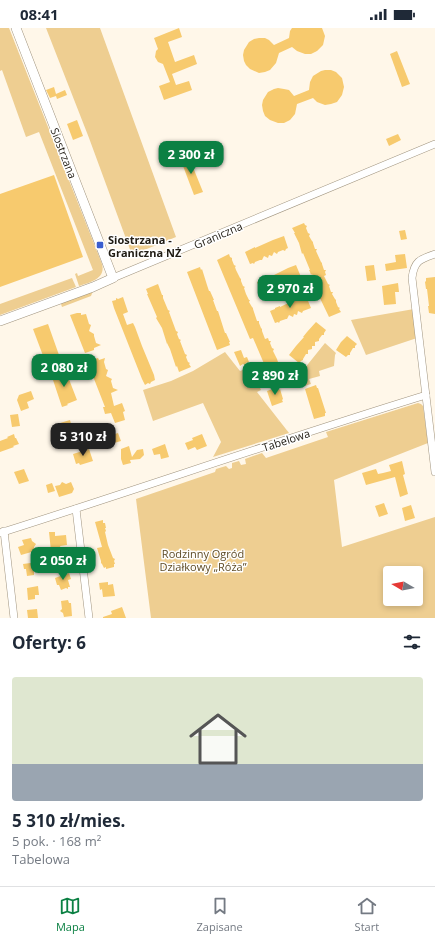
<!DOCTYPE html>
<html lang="pl">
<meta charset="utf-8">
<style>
:root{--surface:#fff;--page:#f6f6f7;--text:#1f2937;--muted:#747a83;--line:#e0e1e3;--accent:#0b8043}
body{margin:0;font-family:"Open Sans",sans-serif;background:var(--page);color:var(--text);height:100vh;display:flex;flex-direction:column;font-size:15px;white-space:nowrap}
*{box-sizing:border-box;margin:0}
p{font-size:13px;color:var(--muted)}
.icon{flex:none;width:22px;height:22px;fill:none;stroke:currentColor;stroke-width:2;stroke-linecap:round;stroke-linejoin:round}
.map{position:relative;height:590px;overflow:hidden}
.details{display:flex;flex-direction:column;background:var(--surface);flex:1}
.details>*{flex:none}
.needle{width:26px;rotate:280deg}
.tools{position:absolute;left:383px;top:538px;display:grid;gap:8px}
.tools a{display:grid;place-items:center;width:40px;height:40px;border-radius:4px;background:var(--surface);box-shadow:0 2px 6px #0003;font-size:20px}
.price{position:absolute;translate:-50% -34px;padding:0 9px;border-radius:8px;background:var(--accent);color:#fff;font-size:13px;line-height:26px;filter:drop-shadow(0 1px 2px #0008)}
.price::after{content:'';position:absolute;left:50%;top:24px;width:12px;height:9px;margin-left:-6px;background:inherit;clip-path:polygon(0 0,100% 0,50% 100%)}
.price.current{background:#222;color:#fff}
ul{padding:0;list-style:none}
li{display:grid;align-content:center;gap:8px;height:212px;padding:0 12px}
li span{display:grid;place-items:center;height:124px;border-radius:4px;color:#555}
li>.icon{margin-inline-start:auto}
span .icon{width:72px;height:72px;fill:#fffc;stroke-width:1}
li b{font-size:17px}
h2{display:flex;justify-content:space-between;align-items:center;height:48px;padding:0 12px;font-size:17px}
.status{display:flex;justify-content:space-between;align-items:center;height:28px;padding:0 20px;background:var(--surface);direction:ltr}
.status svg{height:11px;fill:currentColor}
.tab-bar{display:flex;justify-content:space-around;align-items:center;height:56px;border-top:1px solid var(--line);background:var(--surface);font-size:11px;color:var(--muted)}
.tab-bar a{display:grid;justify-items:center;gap:2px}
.tab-bar .current{color:var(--accent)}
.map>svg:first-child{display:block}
.green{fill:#eece91;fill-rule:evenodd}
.building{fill:#f7ca6e}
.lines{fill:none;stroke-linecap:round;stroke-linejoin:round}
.minor-casing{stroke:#a0947f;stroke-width:8}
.tertiary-casing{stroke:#a0947f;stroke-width:10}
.minor{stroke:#fff;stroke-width:7}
.tertiary{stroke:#fff;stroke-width:9}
.poi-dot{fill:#3a5ecf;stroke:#fff;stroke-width:1.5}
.labels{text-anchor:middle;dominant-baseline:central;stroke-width:3;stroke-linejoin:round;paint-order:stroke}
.street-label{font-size:11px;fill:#201c14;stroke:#fff}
.poi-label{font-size:11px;font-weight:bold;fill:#201c14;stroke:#fff;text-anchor:start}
.park-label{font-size:11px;fill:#5f4c26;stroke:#fff}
</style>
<div class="status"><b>08:41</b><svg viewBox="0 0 49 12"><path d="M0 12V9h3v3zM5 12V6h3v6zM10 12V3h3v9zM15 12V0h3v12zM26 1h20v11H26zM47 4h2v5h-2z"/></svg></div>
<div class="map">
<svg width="435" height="590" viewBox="0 0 435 590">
<rect width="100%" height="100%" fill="#fff7e9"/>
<g class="green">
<path d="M0,0H9L102,236C106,251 90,254 79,258L75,246L77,245L78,248L93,242L39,104L26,109L2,42L0,43Z"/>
<path d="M46,0H100L176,209L132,227L89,110Z"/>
<path d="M72,250L76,259L0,287V276Z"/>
<path d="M93,263L91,268L62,279L61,276L62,274Z"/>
<path d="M414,281L417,310L366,327L351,292Z"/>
<path d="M325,315L336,325L335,327L334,338L319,343L320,348L309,351L311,356L301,359L298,350L296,351Z"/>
<path d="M225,324L240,343L251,339L261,362L257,364L289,405L213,429L221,414L203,375L153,393L143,362L171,353L193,343Z"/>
<path d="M418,375L421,376L423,378L428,415L334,452L342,519L435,489V590H151L136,471L215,444L216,441L226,438L229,441L232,440V435L239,433L241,437L246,436L245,431L262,425L266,430L328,409L326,404ZM390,545H416V571H390Z"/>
</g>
<g class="building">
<path d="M179,0L182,9L168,14L175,34L194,27L197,36L172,46L176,57L189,53L192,62L164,72L159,58L170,54L163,36L158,34L155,29L156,23L158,21L154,10Z"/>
<path d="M292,0H322L325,8L323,17L317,23L311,26H305L297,23L292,19L279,25L276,35L270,42L265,44L259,45L250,41L246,37L244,33L243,27L244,22L249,14L254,11L259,10H265L269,12L274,17L289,10L290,3Z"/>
<path d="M397,23L410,56L402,59L390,26Z"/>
<path d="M325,42H331L336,44L342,50L344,59L342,67L337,74L331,76L325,77L317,74L313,70L297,76L295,86L290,92L284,95H278L270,92L265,88L263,83L262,77L263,72L268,64L274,61L278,60L284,61L289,62L294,68L309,62L310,54L313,48L321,43Z"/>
<path d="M54,59L56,66L65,62L67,67L57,71L56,68L50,70L46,62Z"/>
<path d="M77,92L83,108L73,112L67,96Z"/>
<path d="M398,106L401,112L389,118L386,111Z"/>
<path d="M188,127L203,164L194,167L180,130Z"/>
<path d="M54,147L83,229L0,259V166Z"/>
<path d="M304,195L305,197L307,198L306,200L308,205L310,206L309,208L312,213L313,214V215L315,221H317L316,223L321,234L322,235V236L324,242H326L325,244L326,247L324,248L328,256L330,257L329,258L331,264H333L332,266L335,271L336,272V274L338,279L340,280L339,281L341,284L329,289L317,264L315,258H317L312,246L311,247L310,244L309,242H310L303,225L302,226L299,215L294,205H295L292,200Z"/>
<path d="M405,202L407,211L401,212L399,203Z"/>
<path d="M284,208L288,220L286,221L285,223L283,222L278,224L277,226L274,224L272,228L269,227L268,230L264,228L262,232H260L255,234L254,236L253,235L250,236L245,224L255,219V220L273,212Z"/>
<path d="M229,226L230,229L232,230V232L234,237L236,238L235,239L236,242L240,250L241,251V253L243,258L245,259L244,260L246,266L249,272H250L249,274L252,279L253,280V281L257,293H259V295L261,300L262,301V303L265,311L268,310L269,313H271L270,315L272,320L274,321L273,323L277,331L278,334H280L279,336L281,341L283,342L282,344L284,347L271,352L253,310L250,311L217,232Z"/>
<path d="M405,226L407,240L386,243L385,236L396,234L395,227Z"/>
<path d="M296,237L301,249L298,250V252H296L289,255L286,253L285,258L283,257L280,259L276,258L275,262L273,261L262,266L257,254L267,249L268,250L288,240Z"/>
<path d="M374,237L376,252L367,253L365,238Z"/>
<path d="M200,239L201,242L202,241L207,257L209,263H210L214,272H213L217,283H218L224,302L225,305H226L230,314H229L230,317L217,322L187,244Z"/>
<path d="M435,249V286L429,285L428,278H429L427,261H426L425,254L426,253V250Z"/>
<path d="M398,255L399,264H395L396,276L384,277L382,258Z"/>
<path d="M158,256L162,267H163V270L168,282L170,283L169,284L176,303L178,304L177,306L179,311L181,312L180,313L185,326L187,327L186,329L188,334L190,335L189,336L191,339L179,344L177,338L176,339L170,321L167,315V316L162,300L156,290L157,289L147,266H148L146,261Z"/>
<path d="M303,268V269L306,268L311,280L303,283L302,285L298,283L297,287L294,286L293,289L289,287L287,291H286L280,293L279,295L278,294L275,295L270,283L275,281V280L280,278V279Z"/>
<path d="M123,269L128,284L123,286L127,297L133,295L135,299L142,318L154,347L155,352L151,354L150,356L148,355L145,357L142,351L114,280L112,273L116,272V270L118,271Z"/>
<path d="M77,285H81V287L86,286L89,296L91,297L89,303L94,306V308L96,315L101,317L94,320V322L85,325L70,287Z"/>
<path d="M316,294L326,302L324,305V307H322L319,311V313L315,314V318H312V321L308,322V326H306L303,331V332L301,333L299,335L289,327L296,318L304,309H303L307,304Z"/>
<path d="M48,296L59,327L50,330V331L45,333L33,301Z"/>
<path d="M347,308L357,316L355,318V320H353L350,325V327H348L346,329L336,322L341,314Z"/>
<path d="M241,322L244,330L247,329L249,334L246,335L245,337L243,336L240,338L234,324Z"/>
<path d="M98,330L99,332L105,330L104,334L106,341L108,342L106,348L112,351L111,353L113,360L118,362L111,365L114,378L122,375L125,383L123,384L125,392L115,395L111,385L105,386L103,379H105L87,333Z"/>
<path d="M65,341L77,372L67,376L68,377L62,379L51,346Z"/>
<path d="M316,357L317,360H318L326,385H325V388L314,391L305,361Z"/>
<path d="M278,359L279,362L280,361L283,371L282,372L283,374L272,378L267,363Z"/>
<path d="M31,363L34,371L27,374L29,380L21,383L17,372L19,367Z"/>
<path d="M18,386L20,398L12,399L10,387Z"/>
<path d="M70,392L73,403H72L73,407L66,410L65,405L63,406L60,395Z"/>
<path d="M118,405L121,413L114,415L112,407Z"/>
<path d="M14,406L15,410H16L19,416L13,418L14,419L0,424V413L8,410L7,409Z"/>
<path d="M202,406L207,418L197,422L195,419L188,422L185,415L193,412L192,410Z"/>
<path d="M165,416L169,429L161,431L160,426L154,427L152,421Z"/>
<path d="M129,418L132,429L137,422L143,421L144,427L140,431L130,432L131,435L123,437L121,431V421Z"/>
<path d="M89,421L93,433L80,437L79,435L76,436L73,426Z"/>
<path d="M402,433L405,446L403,447L408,466L400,469L395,449L366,457L362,445L376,441L378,446L383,445L391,443L389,437Z"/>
<path d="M24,441L29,453L19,456L14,444Z"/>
<path d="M62,454L66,456L71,454L74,461L72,465L59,469L55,458L60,457Z"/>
<path d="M52,455L55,463L48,465L46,457Z"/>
<path d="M384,475L388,486L379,489L375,478Z"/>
<path d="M411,477L415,490L405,493L402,480Z"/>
<path d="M103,492V495H105L106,500H105L106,503L105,504L108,517L113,530L115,531L114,533L115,536H114V539L106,541V539L104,540L102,536L101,535V533L97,520L102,519L95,494Z"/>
<path d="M49,504H55V508L66,507L67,517L60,518L61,521L51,523Z"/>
<path d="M31,510L32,513L36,516L34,519L35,523L21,527L18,519L24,517L22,512Z"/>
<path d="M38,534L39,543H34V547L27,548L26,541H24L23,536Z"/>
<path d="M69,545L71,551L68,552L70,559H68V561L66,560L61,562L59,557H57L55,550Z"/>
<path d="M108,554V557L113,556L115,568L103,569L102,561L100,562L99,555Z"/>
<path d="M38,558L39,567H35V571L28,572L27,560Z"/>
<path d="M68,572L69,575H71L72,588L64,589L63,585L60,583L62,581L61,573Z"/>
<path d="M122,579L126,590H103V589L112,586L111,583Z"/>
<path d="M37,581L38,590H28L27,582Z"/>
</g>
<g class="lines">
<g class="minor-casing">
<g id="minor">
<path d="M435,226C420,231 414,233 412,250L435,444"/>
<path d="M113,250L435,116"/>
<path d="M76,481L89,590"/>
<path d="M4,503L14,590"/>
<path d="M0,505C142,460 283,411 426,367"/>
</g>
</g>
<g class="tertiary-casing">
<path id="tertiary" d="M0,293L93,259L113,250L16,0"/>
</g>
<use href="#minor" class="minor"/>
<use href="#tertiary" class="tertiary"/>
</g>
<rect class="poi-dot" x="96" y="213" width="8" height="8" rx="2"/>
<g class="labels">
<g class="street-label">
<text transform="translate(64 125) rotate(69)">Siostrzana</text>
<text transform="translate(218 207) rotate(-23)">Graniczna</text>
<text transform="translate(286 412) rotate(-18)">Tabelowa</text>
</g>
<g class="poi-label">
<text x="108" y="211">Siostrzana -<tspan x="108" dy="13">Graniczna NŻ</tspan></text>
</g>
<g class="park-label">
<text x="203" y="525">Rodzinny Ogród<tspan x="203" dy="13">Działkowy „Róża”</tspan></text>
</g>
</g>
</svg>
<div class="tools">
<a><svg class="needle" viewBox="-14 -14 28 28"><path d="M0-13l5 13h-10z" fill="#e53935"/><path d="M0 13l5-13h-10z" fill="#747a83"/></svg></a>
</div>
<b class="price" style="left:191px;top:147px">2 300 zł</b>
<b class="price" style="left:290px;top:281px">2 970 zł</b>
<b class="price" style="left:64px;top:360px">2 080 zł</b>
<b class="price" style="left:275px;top:368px">2 890 zł</b>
<b class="price current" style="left:83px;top:429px">5 310 zł</b>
<b class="price" style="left:63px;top:553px">2 050 zł</b>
</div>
<section class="details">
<h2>Oferty: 6<svg class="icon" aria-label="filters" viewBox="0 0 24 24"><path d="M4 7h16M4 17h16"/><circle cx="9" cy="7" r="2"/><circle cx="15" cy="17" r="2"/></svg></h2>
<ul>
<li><span style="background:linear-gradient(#dfe7d0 70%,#9aa5b1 0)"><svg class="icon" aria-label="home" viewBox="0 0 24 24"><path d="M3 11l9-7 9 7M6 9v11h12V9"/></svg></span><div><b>5 310 zł/mies.</b><p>5 pok. · 168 m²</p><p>Tabelowa</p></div></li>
</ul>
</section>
<nav class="tab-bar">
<a class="current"><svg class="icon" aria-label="map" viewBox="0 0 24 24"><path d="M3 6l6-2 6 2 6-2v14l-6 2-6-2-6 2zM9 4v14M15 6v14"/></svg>Mapa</a>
<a><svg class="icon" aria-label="saved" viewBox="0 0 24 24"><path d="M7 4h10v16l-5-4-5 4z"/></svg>Zapisane</a>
<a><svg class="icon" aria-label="home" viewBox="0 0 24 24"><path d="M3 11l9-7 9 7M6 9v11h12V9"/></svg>Start</a>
</nav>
